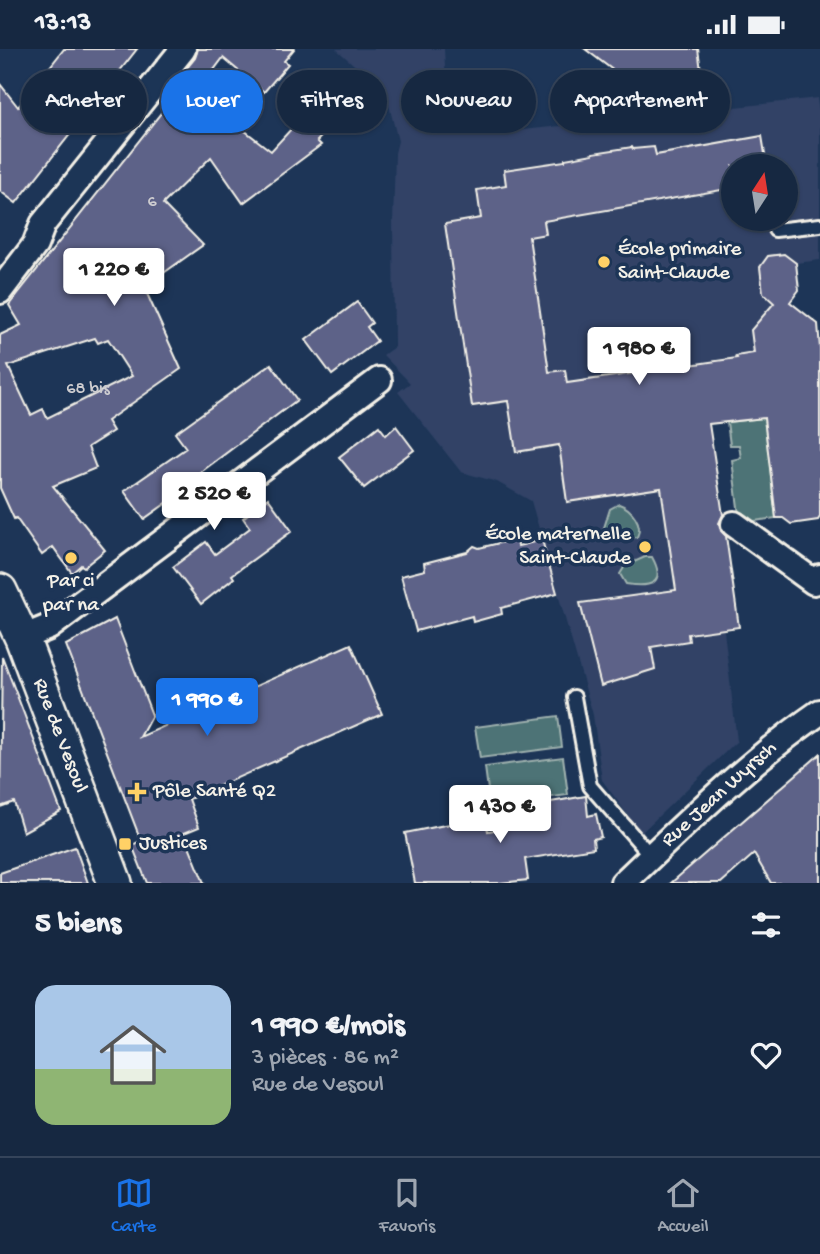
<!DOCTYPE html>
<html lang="fr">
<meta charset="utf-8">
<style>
:root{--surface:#162841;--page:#1f3048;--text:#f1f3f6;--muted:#9ea6b1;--line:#35445a;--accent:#1a73e8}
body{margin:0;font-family:"Gochi Hand",sans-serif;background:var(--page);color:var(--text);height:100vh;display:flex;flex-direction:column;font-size:26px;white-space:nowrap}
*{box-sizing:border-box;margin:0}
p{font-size:23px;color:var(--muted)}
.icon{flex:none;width:38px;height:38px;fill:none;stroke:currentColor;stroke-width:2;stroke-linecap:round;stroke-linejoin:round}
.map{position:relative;height:834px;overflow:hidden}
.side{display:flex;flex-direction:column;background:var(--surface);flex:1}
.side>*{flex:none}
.hud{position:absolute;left:21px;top:21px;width:779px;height:63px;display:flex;gap:14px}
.needle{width:46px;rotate:12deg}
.tools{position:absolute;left:721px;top:105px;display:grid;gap:14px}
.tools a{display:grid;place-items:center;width:77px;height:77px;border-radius:50%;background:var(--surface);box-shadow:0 2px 5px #0004,0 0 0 2px var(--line);font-size:35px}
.price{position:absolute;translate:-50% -60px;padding:0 16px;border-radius:7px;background:#fff;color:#222;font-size:23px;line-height:46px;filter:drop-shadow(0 2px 4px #0008)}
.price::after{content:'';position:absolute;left:50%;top:42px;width:21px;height:16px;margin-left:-10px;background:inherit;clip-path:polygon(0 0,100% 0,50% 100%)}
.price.active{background:var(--accent);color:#fff}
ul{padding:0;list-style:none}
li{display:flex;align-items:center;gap:21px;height:175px;padding:0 35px}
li+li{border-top:2px solid var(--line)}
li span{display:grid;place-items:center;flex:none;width:196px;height:140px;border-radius:21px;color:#555}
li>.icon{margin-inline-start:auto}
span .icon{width:84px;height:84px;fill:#fffc;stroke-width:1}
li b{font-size:30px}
h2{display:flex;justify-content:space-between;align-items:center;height:84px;padding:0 35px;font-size:30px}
.pill{padding:0 24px;border-radius:32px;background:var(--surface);box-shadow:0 2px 5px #0004,0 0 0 2px var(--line);font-size:24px;line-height:63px}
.pill.active{background:var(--accent);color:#fff}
.status{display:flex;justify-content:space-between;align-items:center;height:49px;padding:0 35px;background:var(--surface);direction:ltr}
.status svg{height:19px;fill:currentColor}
.menu{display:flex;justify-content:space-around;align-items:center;height:98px;border-top:2px solid var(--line);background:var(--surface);font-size:19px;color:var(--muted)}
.menu a{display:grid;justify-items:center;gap:4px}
.menu .active{color:var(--accent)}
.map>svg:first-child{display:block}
.built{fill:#304266;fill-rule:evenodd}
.green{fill:#4d7376;stroke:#a0b2af;stroke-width:2}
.building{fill:#5d6288;stroke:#f4f1e8;stroke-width:2;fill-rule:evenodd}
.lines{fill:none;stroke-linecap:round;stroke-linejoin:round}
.lane-casing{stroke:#f4f1e8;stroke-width:18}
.street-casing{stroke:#f4f1e8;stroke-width:30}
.secondary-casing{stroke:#f4f1e8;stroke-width:38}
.lane{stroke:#1d3557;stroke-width:12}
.street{stroke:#1d3557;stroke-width:24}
.secondary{stroke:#1d3557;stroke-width:33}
.poi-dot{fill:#ffd166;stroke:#1d3557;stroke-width:2.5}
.labels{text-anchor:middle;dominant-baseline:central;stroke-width:7;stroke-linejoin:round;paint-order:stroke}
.number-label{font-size:18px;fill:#cecdd0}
.poi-label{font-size:21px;fill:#f4f1e8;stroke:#1d3557;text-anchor:start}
.street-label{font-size:21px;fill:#f4f1e8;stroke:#1d3557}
</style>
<div class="status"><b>13:13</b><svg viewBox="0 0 49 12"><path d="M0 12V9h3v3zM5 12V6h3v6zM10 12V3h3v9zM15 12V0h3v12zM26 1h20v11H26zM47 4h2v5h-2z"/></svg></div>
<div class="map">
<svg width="820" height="834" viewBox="0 0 820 834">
<rect width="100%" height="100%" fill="#1d3557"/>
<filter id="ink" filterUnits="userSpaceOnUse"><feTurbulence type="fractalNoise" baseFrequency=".0143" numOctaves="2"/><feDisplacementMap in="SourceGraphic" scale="14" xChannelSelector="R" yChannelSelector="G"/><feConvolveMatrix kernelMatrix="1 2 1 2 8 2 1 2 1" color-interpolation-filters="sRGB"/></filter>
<g filter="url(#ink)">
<path class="built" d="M336,0H444L446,34L478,86L817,49L820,72V211L797,214L784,205L768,207L760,217L763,244L773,252H777L752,282L754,304L736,308L744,372L709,373L723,573L737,692L641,784L602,731L593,666L531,452L497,433L461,423L398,343L410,334L383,306L394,298L393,173L395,104L398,92L386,44ZM733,117H786V170H733Z"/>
<g class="green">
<path d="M764,369L776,469L740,474L732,411L741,409L739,396H730L727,373Z"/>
<path d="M619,455C631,459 644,475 637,488L607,492L603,489L602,485L610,460Z"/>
<path d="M645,508H652C667,535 650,539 626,535L620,525L625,517Z"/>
<path d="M558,667L562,698L480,709L475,678Z"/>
<path d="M563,708L568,746L490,756L485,718Z"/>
</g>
<g class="building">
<path d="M64,0H137L16,154L0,142V35L18,58Z"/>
<path d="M198,0H294L284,12L288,15L264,43L223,9L201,38L183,24L195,9Z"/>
<path d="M585,0H698L704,42L669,46L651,33L645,41L625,26L622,28Z"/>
<path d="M184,35L271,102L328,40L348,59L317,92L321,96L243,154L211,108L163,155L203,196L144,238L181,320L107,372L113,382L88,398L96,419L53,437L105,501L84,518L81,516L72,524L53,498L42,506L16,469L14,470L0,439V286L21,276L9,256ZM95,289L98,294L108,290L132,327L47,369L43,360L31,366L8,317Z"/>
<path d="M762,87L767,117H733V139L544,172L546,185L529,188L549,323L565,321L567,334L737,309L736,307L754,304L751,281L774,254L763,244L760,218L768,207L784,205L796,214L799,241L790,253L818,275L820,300V468L818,471L791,475L783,469H776L764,369L709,375L723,466L719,474L721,482L726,487L739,578L688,585L689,592L651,598L655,620L601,637L580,554L676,541L661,439L567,453L559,396L516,403L508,352L472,357L445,175L481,169L477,141L506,136L504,121L565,112V110L593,105V104L632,98L633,100L654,98L656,106Z"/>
<path d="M357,253L372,274L367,278L377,292L332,326L306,291Z"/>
<path d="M271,315L297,351L189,432L192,436L144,470L124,442L186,399L175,384Z"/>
<path d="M379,377L386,386L396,377L414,401L364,439L339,408Z"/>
<path d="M268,449L292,482L232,526L234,529L201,555L173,518L206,493L215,505L250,479L243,469Z"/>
<path d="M516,490L518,497L542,491L557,544L501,559L502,565L473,573L472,567L416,582L401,527L425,521L424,514L467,503L474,497L479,499Z"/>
<path d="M115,570L152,666L140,688L351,595L382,665L189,750L199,778L184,784L204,834H147L132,796L141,792L66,596Z"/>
<path d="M2,607L61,762L23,783L14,753L0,758Z"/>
<path d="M820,705V834H771L754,805L721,834H671Z"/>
<path d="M586,747L588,767L596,765L601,788L593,790L594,799L525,810L528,831L499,834H415L405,784L485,768L488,782L530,775L527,757Z"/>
<path d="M75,798L88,834H0V824Z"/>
</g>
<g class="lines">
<g class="lane-casing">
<g id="lane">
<path d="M775,181L820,176"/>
<path d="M574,648L590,737L651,807"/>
</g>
</g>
<g class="street-casing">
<g id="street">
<path d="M0,242L35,196L43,175L183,0"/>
<path d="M734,475L814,533L820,528"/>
<path d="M22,589L49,578L379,331"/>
<path d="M623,834C686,774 749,712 820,663"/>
</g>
</g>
<g class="secondary-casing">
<path id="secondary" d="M0,542L22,589L115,834"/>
</g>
<use href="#lane" class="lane"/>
<use href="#street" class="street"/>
<use href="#secondary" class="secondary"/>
</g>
</g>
<g class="poi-dot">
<circle cx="604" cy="213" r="7"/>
<circle cx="645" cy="498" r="7"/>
<circle cx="71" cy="509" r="7"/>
<path d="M133.5 732.5h7v7h7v7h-7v7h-7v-7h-7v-7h7z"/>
<rect x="118" y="788" width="14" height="14" rx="3.5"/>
</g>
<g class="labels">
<g class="number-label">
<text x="152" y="153">6</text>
<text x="88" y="340">68 bis</text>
</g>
<g class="poi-label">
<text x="618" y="201">École primaire<tspan x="618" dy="24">Saint-Claude</tspan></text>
<text x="631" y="486" text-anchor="end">École maternelle<tspan x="631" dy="24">Saint-Claude</tspan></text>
<text x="71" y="533" text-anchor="middle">Par ci<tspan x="71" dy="24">par na</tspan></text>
<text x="153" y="743">Pôle Santé Q2</text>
<text x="139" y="795">Justices</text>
</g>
<g class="street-label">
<text transform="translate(59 687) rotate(69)">Rue de Vesoul</text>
<text transform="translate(720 746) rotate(-42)">Rue Jean Wyrsch</text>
</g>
</g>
</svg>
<div class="tools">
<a><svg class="needle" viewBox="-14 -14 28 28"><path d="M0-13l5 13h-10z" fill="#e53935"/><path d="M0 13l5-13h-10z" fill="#9ea6b1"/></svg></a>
</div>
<b class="price" style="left:114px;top:259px">1 220 €</b>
<b class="price" style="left:639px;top:338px">1 980 €</b>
<b class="price" style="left:214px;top:483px">2 520 €</b>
<b class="price active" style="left:207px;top:689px">1 990 €</b>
<b class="price" style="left:500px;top:796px">1 430 €</b>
<div class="hud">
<a class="pill">Acheter</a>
<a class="pill active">Louer</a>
<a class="pill">Filtres</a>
<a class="pill">Nouveau</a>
<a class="pill">Appartement</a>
</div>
</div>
<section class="side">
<h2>5 biens<svg class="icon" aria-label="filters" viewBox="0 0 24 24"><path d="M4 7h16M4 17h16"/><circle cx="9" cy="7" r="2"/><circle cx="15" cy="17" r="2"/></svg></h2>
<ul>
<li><span style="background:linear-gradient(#a9c7e8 60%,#8fb573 0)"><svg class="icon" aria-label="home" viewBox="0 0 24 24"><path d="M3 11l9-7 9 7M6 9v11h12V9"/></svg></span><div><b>1 990 €/mois</b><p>3 pièces · 86 m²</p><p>Rue de Vesoul</p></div><svg class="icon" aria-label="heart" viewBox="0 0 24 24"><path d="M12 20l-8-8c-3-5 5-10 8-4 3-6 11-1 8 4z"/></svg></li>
</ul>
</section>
<nav class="menu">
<a class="active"><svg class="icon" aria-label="map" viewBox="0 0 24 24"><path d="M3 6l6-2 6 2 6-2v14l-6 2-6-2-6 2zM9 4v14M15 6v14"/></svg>Carte</a>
<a><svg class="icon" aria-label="saved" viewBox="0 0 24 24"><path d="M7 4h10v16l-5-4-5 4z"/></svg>Favoris</a>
<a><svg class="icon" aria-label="home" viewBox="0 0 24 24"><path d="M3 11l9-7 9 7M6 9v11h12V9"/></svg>Accueil</a>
</nav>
